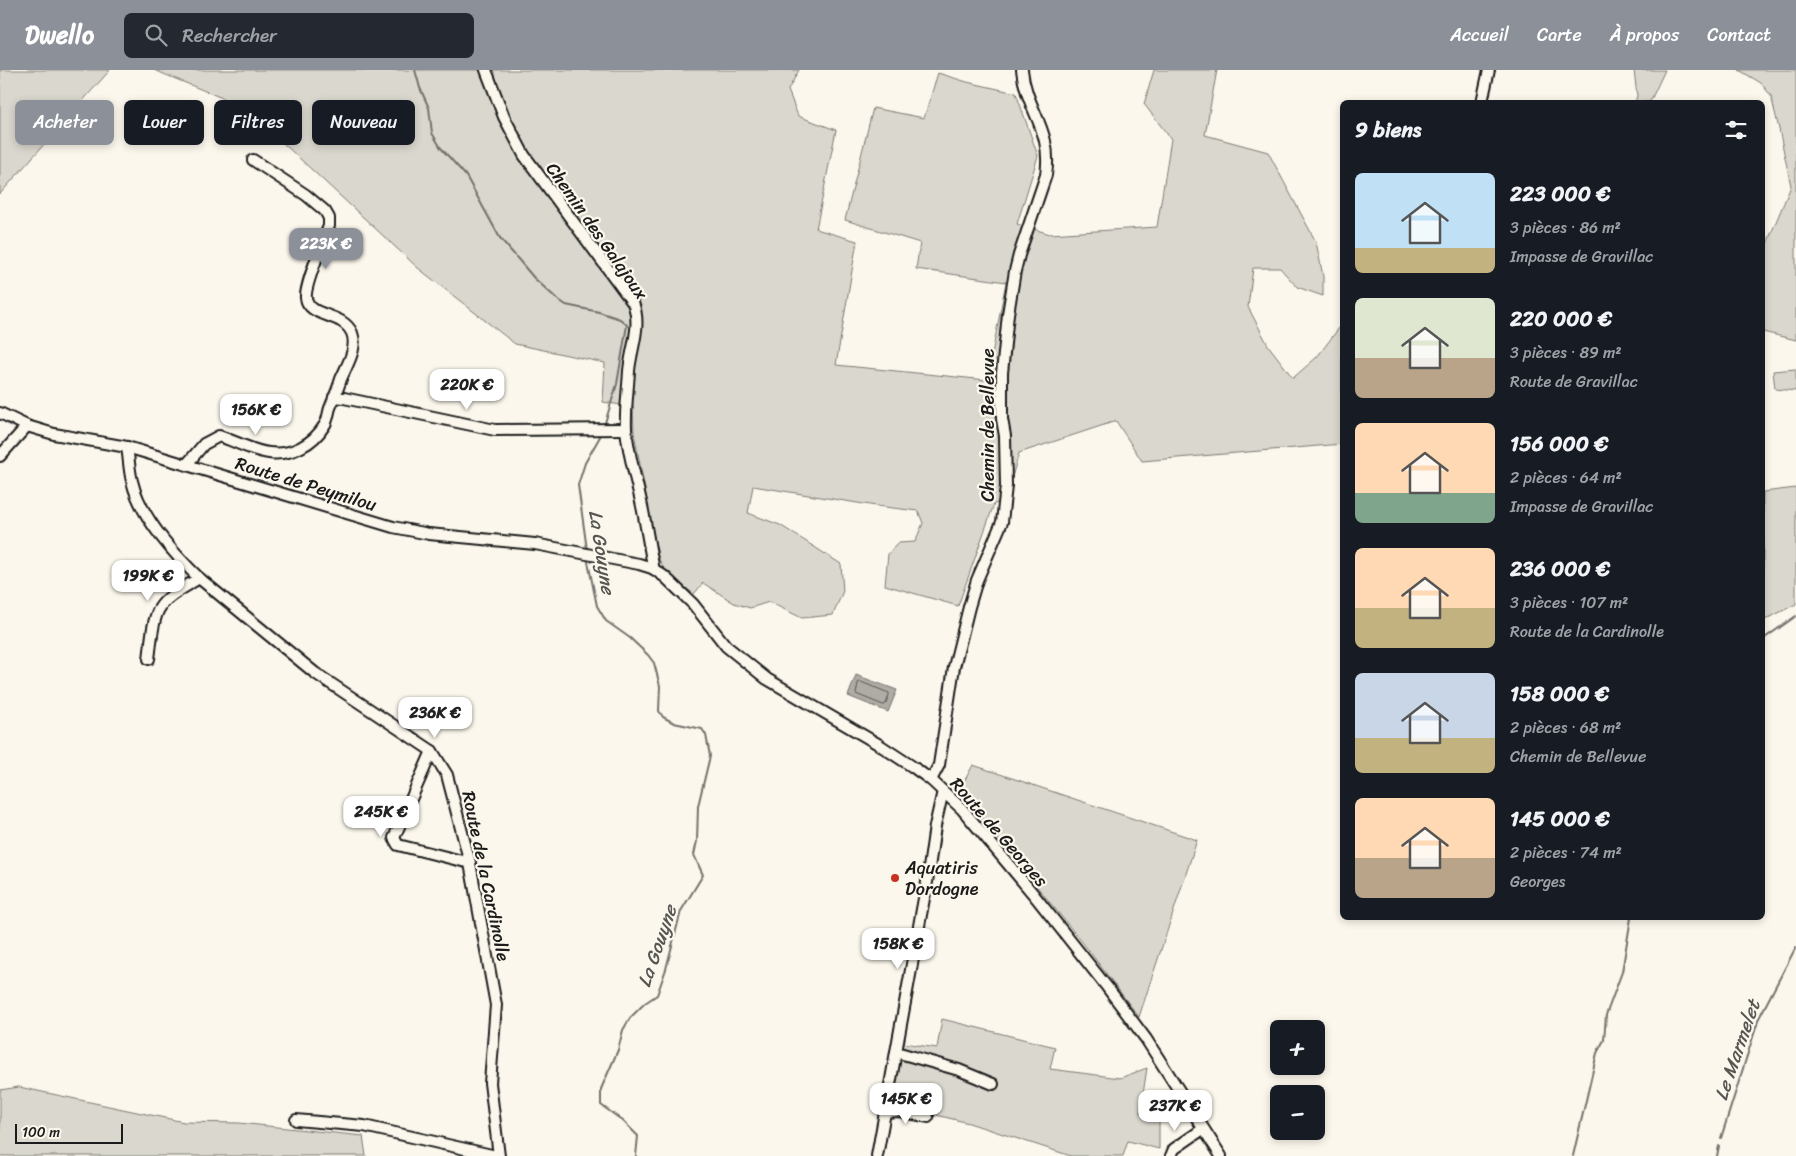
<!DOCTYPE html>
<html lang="fr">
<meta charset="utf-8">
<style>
:root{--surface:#171b24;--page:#242831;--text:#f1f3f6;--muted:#9ea1a6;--accent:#8c9099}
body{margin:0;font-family:Sriracha,sans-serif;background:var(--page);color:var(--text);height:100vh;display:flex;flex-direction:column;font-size:19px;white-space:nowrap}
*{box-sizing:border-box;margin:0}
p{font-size:16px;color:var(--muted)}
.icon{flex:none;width:28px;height:28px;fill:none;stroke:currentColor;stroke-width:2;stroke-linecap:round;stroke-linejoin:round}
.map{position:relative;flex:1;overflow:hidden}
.sheet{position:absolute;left:1340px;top:30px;width:425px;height:820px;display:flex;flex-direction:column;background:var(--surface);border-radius:8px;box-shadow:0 2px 8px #0003}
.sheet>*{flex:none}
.guide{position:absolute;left:15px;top:30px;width:475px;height:45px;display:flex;gap:10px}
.fabs{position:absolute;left:1270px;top:950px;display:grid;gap:10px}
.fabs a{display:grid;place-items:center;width:55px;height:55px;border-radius:8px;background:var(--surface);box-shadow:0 2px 8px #0003;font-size:25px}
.scale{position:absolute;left:15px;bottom:12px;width:108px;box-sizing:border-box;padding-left:5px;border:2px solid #1c1c1c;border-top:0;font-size:14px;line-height:18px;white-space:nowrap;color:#1c1c1c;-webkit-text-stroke:4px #fbf7ec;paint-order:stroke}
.price{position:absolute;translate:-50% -42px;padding:0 11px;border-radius:10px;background:#fff;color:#222;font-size:16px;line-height:32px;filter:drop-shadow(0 1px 2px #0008)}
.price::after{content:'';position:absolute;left:50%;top:30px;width:15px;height:11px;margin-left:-8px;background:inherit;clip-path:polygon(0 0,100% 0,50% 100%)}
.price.on{background:var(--accent);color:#fff}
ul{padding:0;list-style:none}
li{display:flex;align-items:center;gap:15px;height:125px;padding:0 15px}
li span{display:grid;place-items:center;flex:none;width:140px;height:100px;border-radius:8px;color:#555}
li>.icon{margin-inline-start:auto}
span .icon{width:60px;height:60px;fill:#fffc;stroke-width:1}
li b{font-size:21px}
h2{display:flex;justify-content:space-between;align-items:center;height:60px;padding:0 15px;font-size:21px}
.pill{padding:0 18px;border-radius:8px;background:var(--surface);box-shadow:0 2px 8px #0003;font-size:18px;line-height:45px}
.pill.on{background:var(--accent);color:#fff}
header{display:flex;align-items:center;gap:30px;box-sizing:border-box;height:70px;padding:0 25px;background:var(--accent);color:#fff}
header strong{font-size:24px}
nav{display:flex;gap:28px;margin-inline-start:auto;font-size:18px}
.search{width:350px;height:45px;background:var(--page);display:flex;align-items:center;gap:12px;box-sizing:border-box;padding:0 18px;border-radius:8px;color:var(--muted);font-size:19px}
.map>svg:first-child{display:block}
.green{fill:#dad7ce;stroke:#7b7a75}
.water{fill:#afaca5;stroke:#74726e}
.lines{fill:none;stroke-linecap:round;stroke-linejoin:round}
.shore{stroke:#575653;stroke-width:1}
.stream{stroke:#74726e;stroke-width:2}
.minor-casing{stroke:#1c1c1c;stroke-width:14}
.minor{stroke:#fbf7ec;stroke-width:10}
.poi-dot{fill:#c8321e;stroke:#fbf7ec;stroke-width:2}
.labels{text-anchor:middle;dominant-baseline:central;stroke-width:4.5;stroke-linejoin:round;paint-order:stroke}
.street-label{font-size:18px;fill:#1c1c1c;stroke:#fbf7ec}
.poi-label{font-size:18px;fill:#1c1c1c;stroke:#fbf7ec;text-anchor:start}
.water-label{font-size:19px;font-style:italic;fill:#575653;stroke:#fbf7ec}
</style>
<header>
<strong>Dwello</strong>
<div class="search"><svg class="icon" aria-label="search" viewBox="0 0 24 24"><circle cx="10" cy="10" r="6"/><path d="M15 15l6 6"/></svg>Rechercher</div>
<nav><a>Accueil</a><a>Carte</a><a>À propos</a><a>Contact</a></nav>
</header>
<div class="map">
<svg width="1796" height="1086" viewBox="0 0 1796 1086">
<rect width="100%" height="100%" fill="#fbf7ec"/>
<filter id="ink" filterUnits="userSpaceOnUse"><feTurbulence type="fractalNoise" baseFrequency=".02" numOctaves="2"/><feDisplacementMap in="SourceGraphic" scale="10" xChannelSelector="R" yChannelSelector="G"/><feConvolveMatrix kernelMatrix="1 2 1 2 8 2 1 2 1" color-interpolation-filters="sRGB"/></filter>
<g filter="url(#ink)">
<g class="green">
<path d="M0,0H110L0,124Z"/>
<path d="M154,0H799L788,20L798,46L836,60L816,159L857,171L836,295L987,310L1006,212L916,199L920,173L845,150L873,38L924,48L938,3L967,12L1016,23L1038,86L1017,154L1050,164L1157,157L1171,69L1144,34L1154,0H1217L1205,65L1268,82L1316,172L1323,206V226L1297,217L1280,198H1253L1248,237L1268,275L1293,308L1317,287L1339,258L1342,259V374L1142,391L1116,351L1019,383L1005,431L994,434L958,536L885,515L888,484L898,473L915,472L923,453L918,441L876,436L753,416L748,443L780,455L841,494L843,521L833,545L802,548L769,532L750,538L734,533L703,513L694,524L666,503L658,487L634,363L633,337L603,332L605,293L515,274L418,198L244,37Z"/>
<path d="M1634,0H1665L1650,32H1635L1637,26Z"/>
<path d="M1739,0H1796V270L1763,262V183L1791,116L1779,59L1771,26L1761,13Z"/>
<path d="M1796,299V321L1775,319L1773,301Z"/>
<path d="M1796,418V534L1763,551V422Z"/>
<path d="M973,695L1197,770L1139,947L1083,873L959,721Z"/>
<path d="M942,949L1055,977L1050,999L1120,1008L1147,998L1140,1043L1159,1047V1079L1128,1071L1123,1086H1071L969,1053L891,1034L904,973L937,978Z"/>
<path d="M19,1017L184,1052L239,1053L363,1066L366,1086H0V1020Z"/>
</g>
<path class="water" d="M856,605L897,620L888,642L848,626Z"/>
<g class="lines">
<path class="shore" d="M861,612L889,623V625L886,634L883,635L856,624L858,613Z"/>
<g class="stream">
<path d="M415,0L420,18L429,38L432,63L441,78L466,106L500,168L534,208L556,228L566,235L599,242L620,249L627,255L617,314L604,356"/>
<path d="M587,480L578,415L585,393L602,363"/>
<path d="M587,487L597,536L606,551L630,568L648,585L654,593L660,616L659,641L663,647L674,653L702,659L706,665L710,686L698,736L697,771L694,785L703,805L681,841L666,899L657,925L645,933L630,948L623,960L618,980L601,1019V1035L623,1051L638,1066L636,1086"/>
<path d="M1762,570L1796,546"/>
<path d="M1721,1068L1759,948L1796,877"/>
<path d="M1573,1086L1597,983L1604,970L1606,945L1622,902L1631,848"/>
<path d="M1717,1086L1719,1076"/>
</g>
<g class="minor-casing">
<g id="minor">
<path d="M486,0L504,47L524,85L633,233C642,256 631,278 629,301C628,320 625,340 626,359C628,381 634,402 639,423C645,447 648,471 653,495L652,498"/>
<path d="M1482,32L1489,0"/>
<path d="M334,327L344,328L495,360L626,359"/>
<path d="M0,343L27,356L54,364L127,377L393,457L429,464L535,474L639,494L652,498L665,507L693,534L726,576L767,609L878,674L913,697L931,710L962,739L1034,825L1107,917L1146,969L1221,1086"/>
<path d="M127,377C129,388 129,400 132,411C140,446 174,484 199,508L315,603L432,681L447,705L470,793L496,935L490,1013L499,1086"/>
<path d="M0,386L27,356"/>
<path d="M187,394L204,374L219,366C235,371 252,381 269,383C291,386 313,374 324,356C328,351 328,344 330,338C334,328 338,319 341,309C347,295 358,278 352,263C343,242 309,248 306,228C304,217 324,169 329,156V148L325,141L306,125L253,90"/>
<path d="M149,589C151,575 152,551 159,539C167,525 186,517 199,508"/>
<path d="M432,681L394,768L398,775L470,793"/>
<path d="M931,710L939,695L954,597L969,537L977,510L1002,452L1006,416L1005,366L1002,349V303L1008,244L1015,201L1019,185L1046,105C1053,59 1026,40 1022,0"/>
<path d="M896,982L959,1000L993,1014"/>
<path d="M885,1042L898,1041L928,1047"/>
<path d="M296,1050L364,1056L496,1086"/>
<path d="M877,1086L927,812L935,756L943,721"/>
<path d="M1171,1086L1174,1079L1203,1059"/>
</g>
</g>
<use href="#minor" class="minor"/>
</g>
</g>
<circle class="poi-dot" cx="895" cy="808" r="5"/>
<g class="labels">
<g class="street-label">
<text transform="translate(597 161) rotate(55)">Chemin des Galajoux</text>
<text transform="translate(988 355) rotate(-90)">Chemin de Bellevue</text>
<text transform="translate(306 414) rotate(17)">Route de Peymilou</text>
<text transform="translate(999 762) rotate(49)">Route de Georges</text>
<text transform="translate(486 806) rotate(78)">Route de la Cardinolle</text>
</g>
<g class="poi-label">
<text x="905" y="798">Aquatiris<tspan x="905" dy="21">Dordogne</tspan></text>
</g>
<g class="water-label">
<text transform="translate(602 482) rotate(81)">La Gouyne</text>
<text transform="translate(657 876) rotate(-71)">La Gouyne</text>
<text transform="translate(1737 980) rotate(-71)">Le Marmelet</text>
</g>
</g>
</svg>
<div class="fabs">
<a>+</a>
<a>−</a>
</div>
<div class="scale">100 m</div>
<b class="price on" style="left:326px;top:200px">223K €</b>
<b class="price" style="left:467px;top:341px">220K €</b>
<b class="price" style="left:256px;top:366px">156K €</b>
<b class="price" style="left:148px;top:532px">199K €</b>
<b class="price" style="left:435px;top:669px">236K €</b>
<b class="price" style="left:381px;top:768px">245K €</b>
<b class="price" style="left:898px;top:900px">158K €</b>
<b class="price" style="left:906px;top:1055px">145K €</b>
<b class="price" style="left:1175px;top:1062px">237K €</b>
<div class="guide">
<a class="pill on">Acheter</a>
<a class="pill">Louer</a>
<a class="pill">Filtres</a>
<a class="pill">Nouveau</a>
</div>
<section class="sheet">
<h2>9 biens<svg class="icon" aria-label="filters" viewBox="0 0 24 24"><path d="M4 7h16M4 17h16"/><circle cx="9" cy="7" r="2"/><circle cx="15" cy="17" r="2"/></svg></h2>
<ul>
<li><span style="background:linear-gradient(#bfe0f5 75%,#c2b280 0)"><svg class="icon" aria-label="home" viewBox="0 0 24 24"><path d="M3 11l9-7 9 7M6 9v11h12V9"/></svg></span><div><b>223 000 €</b><p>3 pièces · 86 m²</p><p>Impasse de Gravillac</p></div></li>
<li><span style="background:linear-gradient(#dfe7d0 60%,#b9a48a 0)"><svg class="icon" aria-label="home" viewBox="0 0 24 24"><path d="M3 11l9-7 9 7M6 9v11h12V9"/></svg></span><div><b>220 000 €</b><p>3 pièces · 89 m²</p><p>Route de Gravillac</p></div></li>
<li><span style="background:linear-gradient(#ffd9b3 70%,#7fa58c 0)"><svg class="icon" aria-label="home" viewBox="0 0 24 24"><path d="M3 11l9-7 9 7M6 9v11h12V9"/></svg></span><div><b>156 000 €</b><p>2 pièces · 64 m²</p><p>Impasse de Gravillac</p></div></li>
<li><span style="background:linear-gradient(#ffd9b3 60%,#c2b280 0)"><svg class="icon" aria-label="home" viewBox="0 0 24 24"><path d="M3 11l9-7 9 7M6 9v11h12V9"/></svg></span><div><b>236 000 €</b><p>3 pièces · 107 m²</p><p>Route de la Cardinolle</p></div></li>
<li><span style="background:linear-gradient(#c9d6e8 65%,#c2b280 0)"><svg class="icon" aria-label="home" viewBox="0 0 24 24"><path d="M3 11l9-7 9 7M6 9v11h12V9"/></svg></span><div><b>158 000 €</b><p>2 pièces · 68 m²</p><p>Chemin de Bellevue</p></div></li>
<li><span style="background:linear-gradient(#ffd9b3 60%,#b9a48a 0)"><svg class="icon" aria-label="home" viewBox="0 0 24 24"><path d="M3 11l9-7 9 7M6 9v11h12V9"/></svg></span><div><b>145 000 €</b><p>2 pièces · 74 m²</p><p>Georges</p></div></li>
</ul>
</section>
</div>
